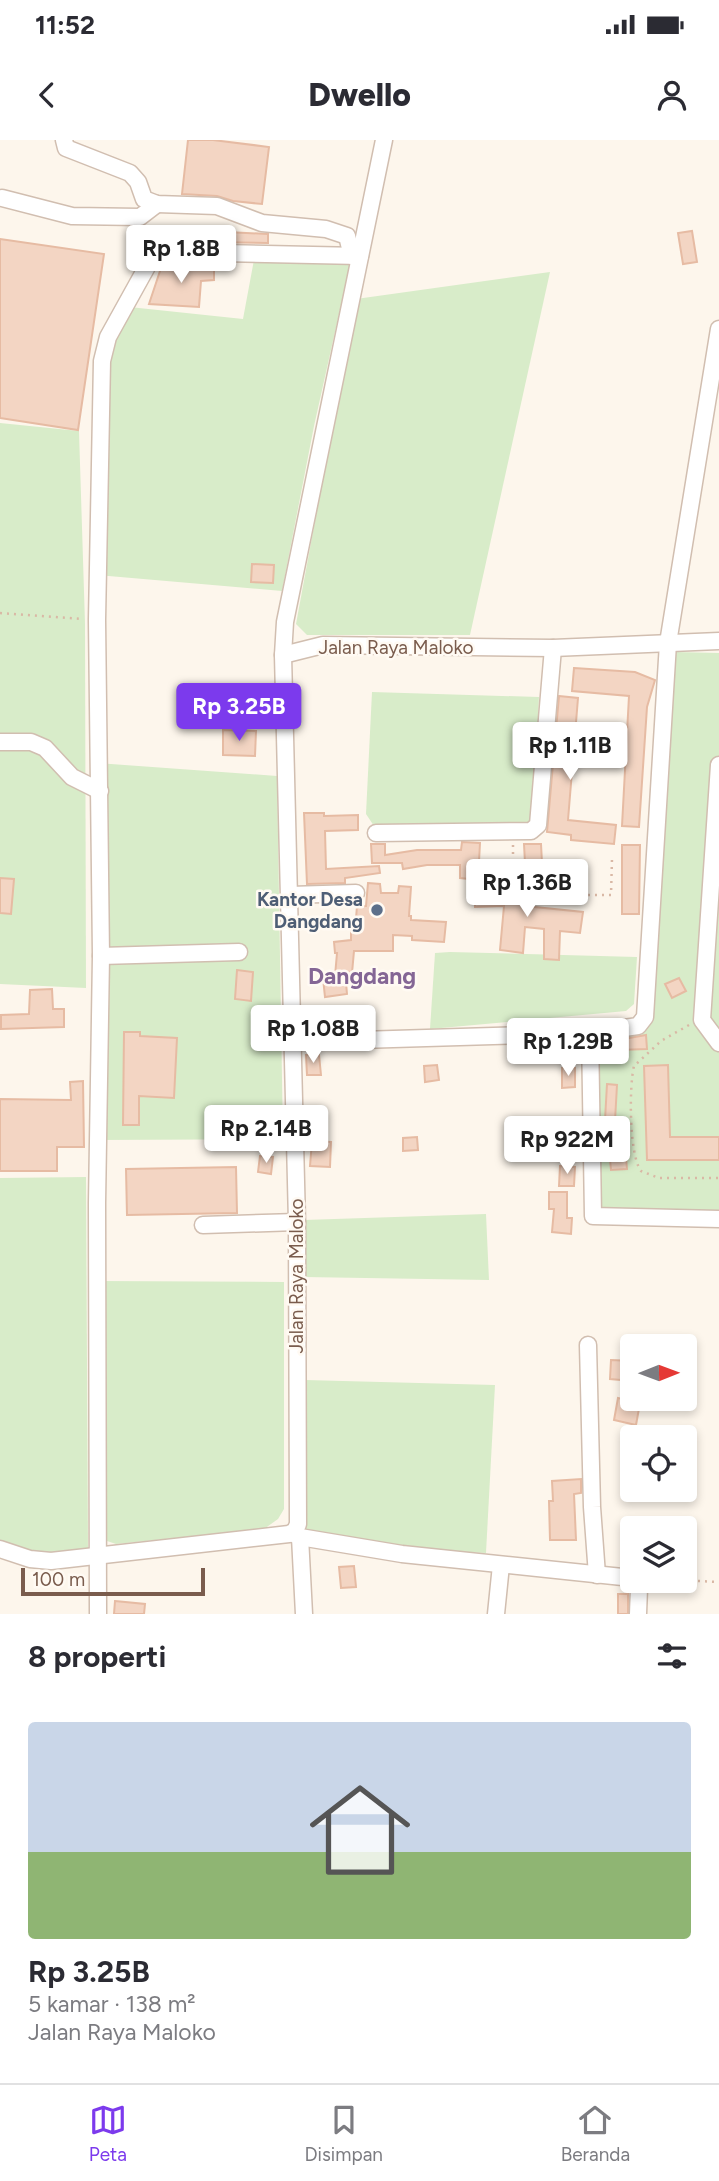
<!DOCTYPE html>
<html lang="id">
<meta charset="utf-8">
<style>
:root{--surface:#fff;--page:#f2f2f3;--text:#2b2b33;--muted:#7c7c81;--line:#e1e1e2;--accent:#7c3aed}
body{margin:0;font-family:Figtree,sans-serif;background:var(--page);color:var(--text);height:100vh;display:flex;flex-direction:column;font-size:26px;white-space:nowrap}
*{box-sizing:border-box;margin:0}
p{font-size:23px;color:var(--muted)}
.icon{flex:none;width:38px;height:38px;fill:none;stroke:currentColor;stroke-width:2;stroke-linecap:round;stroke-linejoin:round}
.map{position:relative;height:1474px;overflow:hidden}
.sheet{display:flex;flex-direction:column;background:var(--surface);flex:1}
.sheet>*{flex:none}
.needle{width:46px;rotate:89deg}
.buttons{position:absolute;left:620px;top:1194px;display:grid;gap:14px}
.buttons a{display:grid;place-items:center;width:77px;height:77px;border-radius:7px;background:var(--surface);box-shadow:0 4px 10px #0003;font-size:35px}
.scale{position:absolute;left:21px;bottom:18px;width:184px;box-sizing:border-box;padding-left:7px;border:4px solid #7a5c4d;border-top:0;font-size:19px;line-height:24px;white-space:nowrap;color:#7a5c4d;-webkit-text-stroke:5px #fffaf3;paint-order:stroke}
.price{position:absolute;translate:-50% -60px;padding:0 16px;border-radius:7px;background:#fff;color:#222;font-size:23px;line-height:46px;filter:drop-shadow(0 2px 4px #0008)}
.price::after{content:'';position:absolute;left:50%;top:42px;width:21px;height:16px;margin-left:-10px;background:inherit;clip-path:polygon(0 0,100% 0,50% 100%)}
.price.current{background:var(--accent);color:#fff}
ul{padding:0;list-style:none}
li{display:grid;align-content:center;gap:14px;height:371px;padding:0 28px}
li span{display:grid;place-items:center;height:217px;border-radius:7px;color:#555}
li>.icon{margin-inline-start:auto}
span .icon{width:126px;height:126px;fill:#fffc;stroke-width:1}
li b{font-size:30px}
h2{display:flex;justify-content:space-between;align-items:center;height:84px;padding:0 28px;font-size:30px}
.status{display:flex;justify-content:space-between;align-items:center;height:49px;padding:0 35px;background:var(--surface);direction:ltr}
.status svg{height:19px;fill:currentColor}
header{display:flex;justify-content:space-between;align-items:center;height:91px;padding:0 28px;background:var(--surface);font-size:32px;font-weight:800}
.tab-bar{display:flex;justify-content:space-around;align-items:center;height:98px;border-top:2px solid var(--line);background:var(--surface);font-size:19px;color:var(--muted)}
.tab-bar a{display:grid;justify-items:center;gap:4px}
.tab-bar .current{color:var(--accent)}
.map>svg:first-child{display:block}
.green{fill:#d8ecc9}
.building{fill:#f3d5c3;stroke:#e6bba3;stroke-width:2}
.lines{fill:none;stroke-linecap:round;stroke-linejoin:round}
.minor-casing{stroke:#d1beb0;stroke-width:19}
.path{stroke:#d9b8a5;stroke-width:2.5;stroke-dasharray:2 5;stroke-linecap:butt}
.minor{stroke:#fff;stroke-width:16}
.service-dot{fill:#5c6f8a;stroke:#fffaf3;stroke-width:2.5}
.labels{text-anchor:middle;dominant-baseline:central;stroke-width:5;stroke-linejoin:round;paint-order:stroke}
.street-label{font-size:19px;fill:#7a5c4d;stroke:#fffaf3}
.service-label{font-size:19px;font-weight:bold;fill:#4e5e75;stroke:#fffaf3;text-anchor:end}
.quarter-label{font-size:23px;font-weight:bold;fill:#846695;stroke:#fffaf3}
</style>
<div class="status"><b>11:52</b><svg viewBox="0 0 49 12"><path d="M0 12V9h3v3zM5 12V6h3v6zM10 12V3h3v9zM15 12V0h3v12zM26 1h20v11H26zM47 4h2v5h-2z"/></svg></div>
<header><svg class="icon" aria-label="back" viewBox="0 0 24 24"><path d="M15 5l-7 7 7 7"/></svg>Dwello<svg class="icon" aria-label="person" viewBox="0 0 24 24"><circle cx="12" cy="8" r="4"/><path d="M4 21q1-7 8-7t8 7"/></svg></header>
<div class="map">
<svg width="719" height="1474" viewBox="0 0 719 1474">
<rect width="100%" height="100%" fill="#fdf6ec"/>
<g class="green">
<path d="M256,109L353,111L314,286L282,451L97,435L100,267L98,204L120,166L243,179Z"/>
<path d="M550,132L470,495H307L296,484L356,159Z"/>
<path d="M0,283L79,291L85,484L86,848L0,844Z"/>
<path d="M674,512L719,513V1073L592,1070L594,888L647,885Z"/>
<path d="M372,552L539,557L532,687L374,686L366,674Z"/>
<path d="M97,623L277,636L283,999L97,1000Z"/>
<path d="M450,812L637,817L634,864L626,871L430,889L435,813Z"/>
<path d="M86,1037L88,1409C54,1414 32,1417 0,1402V1038Z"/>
<path d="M486,1074L489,1140L304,1137V1080Z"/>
<path d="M97,1141L284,1142V1369L278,1379L264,1389L116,1404L107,1401L102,1396Z"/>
<path d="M305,1240L495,1245L486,1413L346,1407L306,1395Z"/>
</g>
<g class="building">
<path d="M188,0H213L269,7L262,64L233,61L217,56L182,54Z"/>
<path d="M207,91L268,94V103L207,102Z"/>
<path d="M692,91L697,122L683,124L678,93Z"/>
<path d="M0,99L104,114L78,290L0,278Z"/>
<path d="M214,124V140L201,141L199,167L149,164L162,125Z"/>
<path d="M252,424L274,425L273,443L251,442Z"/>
<path d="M574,528L635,532L655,540L647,567L639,687L622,686L629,556L572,551Z"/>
<path d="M559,556L578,558L568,680L616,685L614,704L571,700V695L547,692Z"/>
<path d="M223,590L256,591L255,616L223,615Z"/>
<path d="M304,673H324V676L358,675V690L325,691L326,729L379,726L380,733L345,738V743L307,744Z"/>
<path d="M462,702L480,703L478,740L460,738V725H427L403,729L402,723H372L371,704H385V715L417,710H461Z"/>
<path d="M524,704H541L542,723H525Z"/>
<path d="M622,705H640L639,774H622Z"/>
<path d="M0,738L14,739L11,774L0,773Z"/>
<path d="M368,743L380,744L381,753H398L399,746L411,747L409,776H411V780L446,782L444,802L412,800V796L393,795V811H354L352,833L345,832L347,854L325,857L323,838L335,836L337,813H335L334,802L351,800V791H355L357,766H366Z"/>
<path d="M475,746H525V766L583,772L580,793L560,791L559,820L544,819V789L525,787L523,813L500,810L504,766L475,767Z"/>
<path d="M237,830L253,832L251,861L235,859Z"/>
<path d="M679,838L686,851L672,858L665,844Z"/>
<path d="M52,849L53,869H64V887L1,889V875L29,874L30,850Z"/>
<path d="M124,892H140V896L177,898L174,958L139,956V985H123Z"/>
<path d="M646,895L647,909L619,910L618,900Z"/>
<path d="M306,915H319L321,935H307Z"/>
<path d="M437,925L439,940L425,942L424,926Z"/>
<path d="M668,925L670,997H719V1020H647L644,926Z"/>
<path d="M562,928H575V947L562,948Z"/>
<path d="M83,941L84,1007H57V1031H0V959L71,960L70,942Z"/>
<path d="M607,944L617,945L614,999L604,998Z"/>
<path d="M515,987L534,989L533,1010L514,1008Z"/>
<path d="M561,992H577L578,1009H562Z"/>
<path d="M417,997L418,1010L403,1011V998Z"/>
<path d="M312,1001L331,1002L330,1027L310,1026Z"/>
<path d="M260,1016L273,1017L271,1034L258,1032Z"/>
<path d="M626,1018L627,1029L611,1030L610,1019Z"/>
<path d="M560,1026L575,1027L574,1046H559Z"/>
<path d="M236,1027L237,1073L127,1075L126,1029Z"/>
<path d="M549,1052H567V1078H572L571,1094L552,1092L554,1069H549Z"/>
<path d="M611,1220L632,1221V1241L610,1239Z"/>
<path d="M618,1258L640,1263L636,1285L614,1280Z"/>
<path d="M581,1339V1353L574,1354L576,1400H550L549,1361H553L552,1341Z"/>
<path d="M694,1402L695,1417L684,1418V1403Z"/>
<path d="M354,1426L356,1447L341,1448L339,1427Z"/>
<rect x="618" y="1454" width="10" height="20"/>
<path d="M115,1461L145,1464L144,1474H114Z"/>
</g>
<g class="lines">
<g class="minor-casing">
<g id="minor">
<path d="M64,0L66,8L130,33L138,42L144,59L157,64L217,66L262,83L326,89L347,96L352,116"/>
<path d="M2,58L72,76L140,77L157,64"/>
<path d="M283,515L285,482L384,0"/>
<path d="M0,602H31L45,608L72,637L100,651"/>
<path d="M719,625L702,880L719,903"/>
<path d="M376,693L531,691L538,685L553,508"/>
<path d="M290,755L356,753"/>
<path d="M101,816L239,812"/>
<path d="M590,893L593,1076L719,1079"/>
<path d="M293,902L590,893L638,886L645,877L668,503L719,189"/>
<path d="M203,1085L297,1082"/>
<path d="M588,1205L592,1367L597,1435"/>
<path d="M292,1393L300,1397L402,1414L632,1438"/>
<path d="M300,1397L304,1474"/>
<path d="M0,1409L30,1419L51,1421L289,1394L295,1391L298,1384L297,1082L283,515L323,505L553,508L719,501"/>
<path d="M636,1440L639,1448L638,1474"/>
<path d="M674,1440L684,1441"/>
<path d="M98,1474L97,1063L101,816L97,480L102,221L108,197L149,123L158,114L177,112L360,116"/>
<path d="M496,1474L501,1425"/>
</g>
</g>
<g class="path">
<path d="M0,473L83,479"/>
<path d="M513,705V735L538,755H611L612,719"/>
<path d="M689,885L661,901L634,926C629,946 629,1015 641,1031L659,1038H719"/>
<path d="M698,1441L719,1442"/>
</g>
<use href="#minor" class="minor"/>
</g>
<circle class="service-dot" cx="377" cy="770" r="7"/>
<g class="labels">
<g class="street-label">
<text x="396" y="507">Jalan Raya Maloko</text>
<text transform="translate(296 1136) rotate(-90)">Jalan Raya Maloko</text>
</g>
<g class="service-label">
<text x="363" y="759">Kantor Desa<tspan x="363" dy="22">Dangdang</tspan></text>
</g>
<g class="quarter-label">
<text x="362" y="836">Dangdang</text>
</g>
</g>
</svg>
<div class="buttons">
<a><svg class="needle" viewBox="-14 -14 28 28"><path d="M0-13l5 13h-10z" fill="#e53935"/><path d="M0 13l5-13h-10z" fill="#7c7c81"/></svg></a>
<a><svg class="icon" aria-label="locate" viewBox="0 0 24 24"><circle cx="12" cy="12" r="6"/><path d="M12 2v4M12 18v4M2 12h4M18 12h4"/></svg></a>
<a><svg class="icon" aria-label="layers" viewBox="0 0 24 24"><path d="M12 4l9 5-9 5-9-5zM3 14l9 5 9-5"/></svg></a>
</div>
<div class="scale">100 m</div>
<b class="price" style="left:181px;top:145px">Rp 1.8B</b>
<b class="price current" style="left:239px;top:603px">Rp 3.25B</b>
<b class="price" style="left:570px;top:642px">Rp 1.11B</b>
<b class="price" style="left:527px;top:779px">Rp 1.36B</b>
<b class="price" style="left:313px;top:925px">Rp 1.08B</b>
<b class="price" style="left:568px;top:938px">Rp 1.29B</b>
<b class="price" style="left:266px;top:1025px">Rp 2.14B</b>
<b class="price" style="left:567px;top:1036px">Rp 922M</b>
</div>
<section class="sheet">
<h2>8 properti<svg class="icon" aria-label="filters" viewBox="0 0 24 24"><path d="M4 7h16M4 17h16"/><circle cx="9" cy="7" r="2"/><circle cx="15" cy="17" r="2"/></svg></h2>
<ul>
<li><span style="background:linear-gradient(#c9d6e8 60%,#8fb573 0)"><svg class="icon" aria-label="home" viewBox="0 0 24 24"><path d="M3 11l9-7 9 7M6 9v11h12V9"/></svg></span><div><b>Rp 3.25B</b><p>5 kamar · 138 m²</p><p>Jalan Raya Maloko</p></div></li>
</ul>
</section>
<nav class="tab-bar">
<a class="current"><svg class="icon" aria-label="map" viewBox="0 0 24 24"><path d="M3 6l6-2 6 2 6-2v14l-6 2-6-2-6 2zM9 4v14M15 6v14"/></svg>Peta</a>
<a><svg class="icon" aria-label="saved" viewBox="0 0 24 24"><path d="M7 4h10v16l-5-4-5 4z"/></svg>Disimpan</a>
<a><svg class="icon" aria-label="home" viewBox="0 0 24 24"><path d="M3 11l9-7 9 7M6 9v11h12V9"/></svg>Beranda</a>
</nav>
